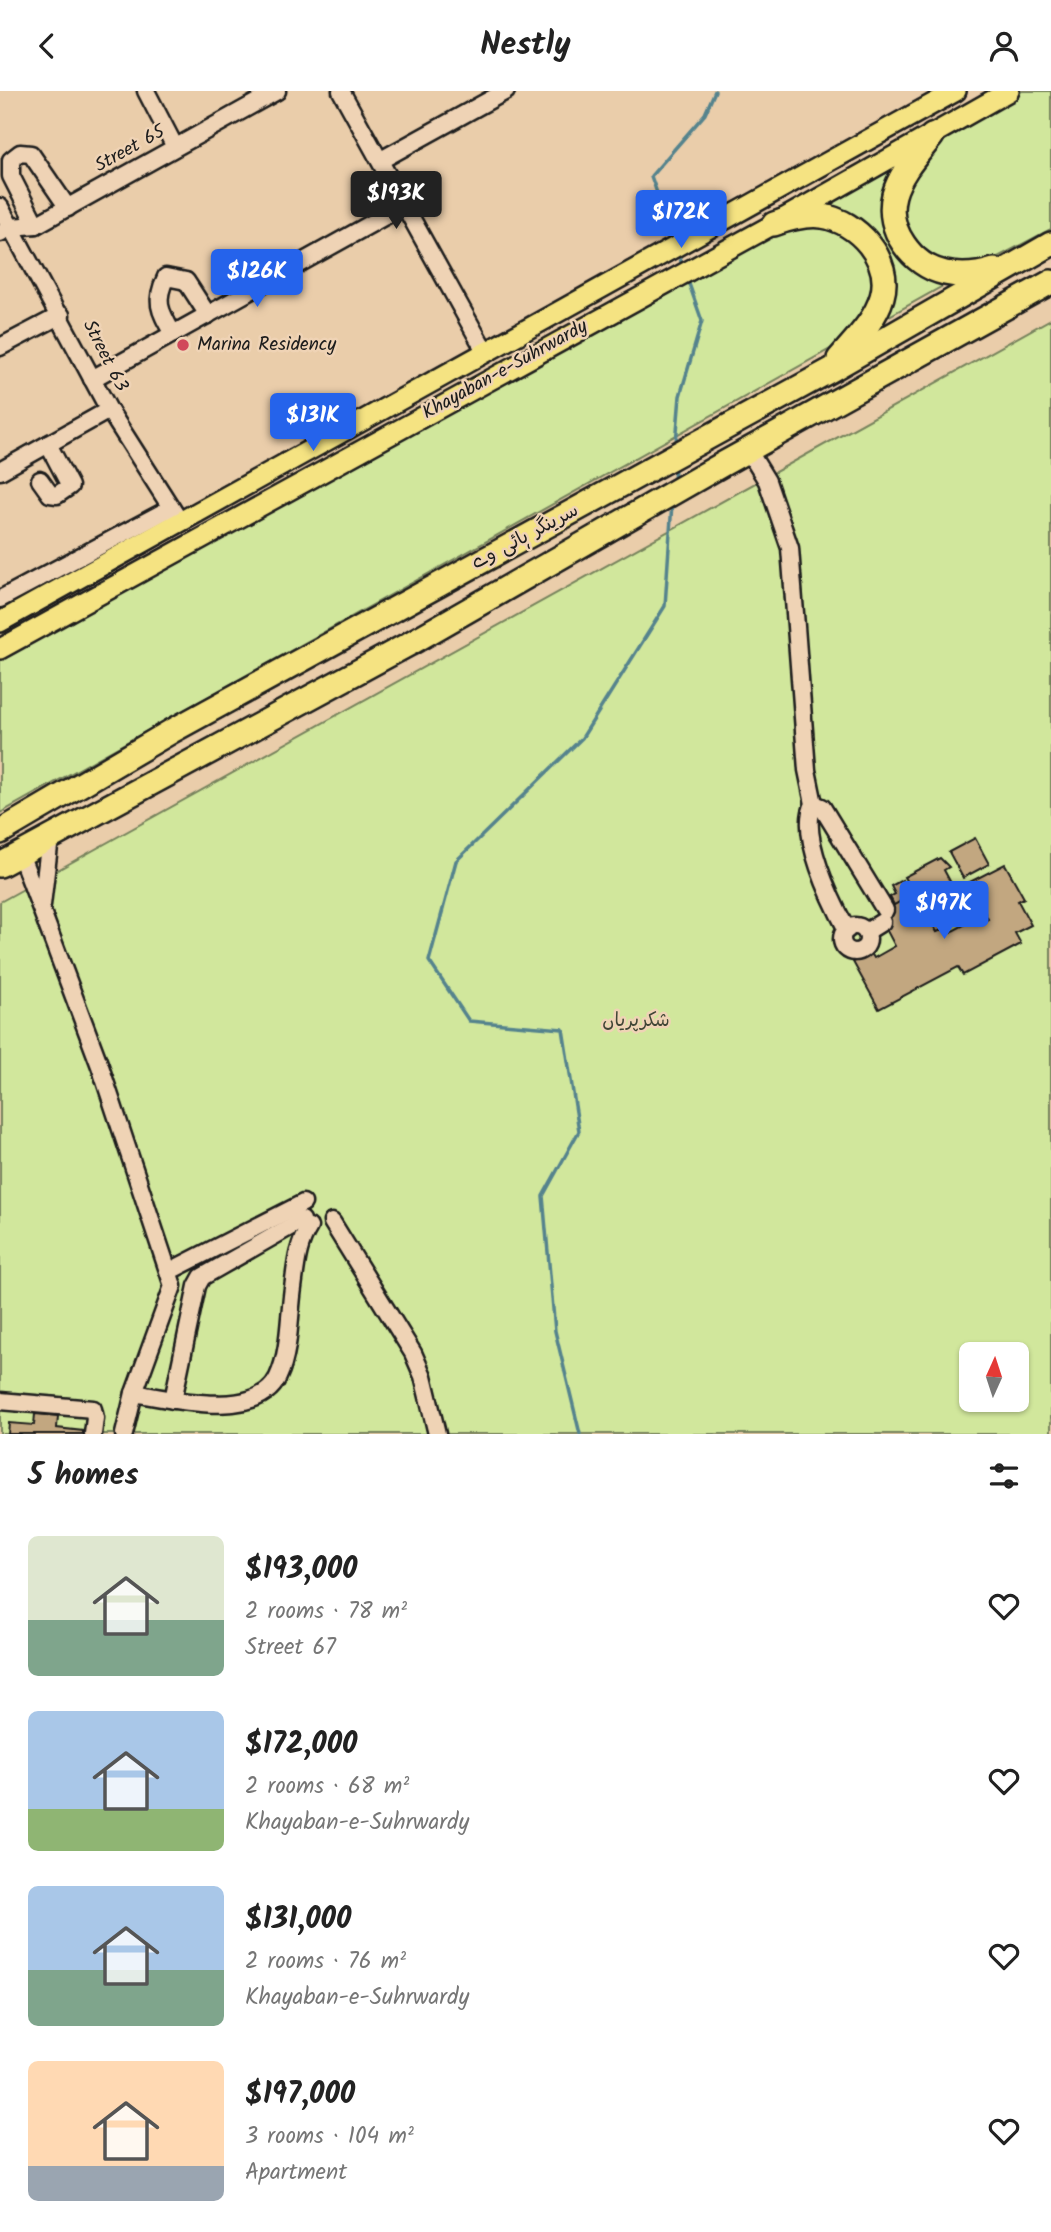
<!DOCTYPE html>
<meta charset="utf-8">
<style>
:root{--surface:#fff;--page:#f6f6f6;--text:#222;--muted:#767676;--accent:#2563eb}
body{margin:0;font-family:Kalam,"Playpen Sans Arabic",sans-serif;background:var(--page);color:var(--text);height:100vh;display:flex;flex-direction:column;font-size:26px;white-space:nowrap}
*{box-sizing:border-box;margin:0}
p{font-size:23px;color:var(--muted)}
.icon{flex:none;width:38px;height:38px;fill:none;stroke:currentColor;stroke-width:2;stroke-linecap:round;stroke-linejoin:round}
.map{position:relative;height:1343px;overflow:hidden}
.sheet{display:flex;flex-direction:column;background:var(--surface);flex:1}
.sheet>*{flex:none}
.needle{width:46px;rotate:3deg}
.tools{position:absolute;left:959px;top:1251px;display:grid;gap:14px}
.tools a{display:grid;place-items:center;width:70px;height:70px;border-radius:10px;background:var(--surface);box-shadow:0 2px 5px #0004;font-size:35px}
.price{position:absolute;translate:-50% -60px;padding:0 16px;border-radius:7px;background:var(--accent);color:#fff;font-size:23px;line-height:46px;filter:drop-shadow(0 2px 4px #0008)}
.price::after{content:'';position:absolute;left:50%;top:42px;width:21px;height:16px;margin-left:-10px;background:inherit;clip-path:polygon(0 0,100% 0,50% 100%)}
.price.on{background:#222;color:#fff}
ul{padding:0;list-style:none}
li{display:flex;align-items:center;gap:21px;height:175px;padding:0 28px}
li span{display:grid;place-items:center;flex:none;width:196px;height:140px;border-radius:10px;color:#555}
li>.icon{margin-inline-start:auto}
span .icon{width:84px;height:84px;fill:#fffc;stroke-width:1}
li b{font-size:30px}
h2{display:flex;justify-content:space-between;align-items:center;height:84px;padding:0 28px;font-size:30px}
header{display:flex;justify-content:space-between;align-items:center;height:91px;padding:0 28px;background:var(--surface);font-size:32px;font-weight:700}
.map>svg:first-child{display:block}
.green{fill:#d1e79c;stroke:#76825c;stroke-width:2;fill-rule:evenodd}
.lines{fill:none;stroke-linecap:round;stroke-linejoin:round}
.stream{stroke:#54838d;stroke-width:3.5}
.building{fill:#c2a780;stroke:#1c1c1c;stroke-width:2}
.minor-casing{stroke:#1c1c1c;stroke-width:21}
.major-casing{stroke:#1c1c1c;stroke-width:24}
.highway-casing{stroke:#1c1c1c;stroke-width:28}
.minor{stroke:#efd3b5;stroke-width:16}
.major{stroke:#f5e382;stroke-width:19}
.highway{stroke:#f5e382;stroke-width:23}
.poi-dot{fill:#d1495b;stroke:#efd3b5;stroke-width:2.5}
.labels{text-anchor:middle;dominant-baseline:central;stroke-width:5;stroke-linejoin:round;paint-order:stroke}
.street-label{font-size:19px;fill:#1c1c1c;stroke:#efd3b5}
.poi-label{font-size:19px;fill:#1c1c1c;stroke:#efd3b5;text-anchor:start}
.park-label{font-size:19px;fill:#404536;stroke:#efd3b5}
</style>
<header><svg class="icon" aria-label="back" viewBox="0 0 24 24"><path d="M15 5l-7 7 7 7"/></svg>Nestly<svg class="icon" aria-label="person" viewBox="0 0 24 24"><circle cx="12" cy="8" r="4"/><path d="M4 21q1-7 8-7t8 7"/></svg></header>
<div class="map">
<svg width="1051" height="1343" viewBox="0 0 1051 1343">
<rect width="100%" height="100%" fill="#eacdaa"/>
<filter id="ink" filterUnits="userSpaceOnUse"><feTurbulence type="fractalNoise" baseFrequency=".0143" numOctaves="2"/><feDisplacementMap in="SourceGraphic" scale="14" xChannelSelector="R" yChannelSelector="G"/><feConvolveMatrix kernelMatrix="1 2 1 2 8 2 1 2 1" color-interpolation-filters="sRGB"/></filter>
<g filter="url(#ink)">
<g class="green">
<path d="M1022,0H1051V138L952,190L0,722V564Z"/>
<path d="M1051,228V1343H0V811ZM971,1264H1017V1309H971Z"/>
</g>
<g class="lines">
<g class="stream">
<path d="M674,150L651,85L705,23L715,0"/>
<path d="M678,161L683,177"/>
<path d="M676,352L680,305L702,230L687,187"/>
<path d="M674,391L675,374"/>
<path d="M580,1343L555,1240L543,1105L579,1040L563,938L469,930L429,870L456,770L582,647L665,515L672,412"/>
</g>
</g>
<g class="building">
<path d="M975,747L989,773L963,787L949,761Z"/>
<path d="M940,767L949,776L944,779L952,794L911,816L902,799L909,795L904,786Z"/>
<path d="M1005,773L1024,807L1018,810L1031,834L1015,842L1021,853L963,884L958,876L879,918L853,871L871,862L874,867L895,855L878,823L906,807L924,834L931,830L937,841L944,837L947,843L979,826L982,831L988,828L968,792Z"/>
<path d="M902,789L906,807L894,814L890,806L895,803L891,795Z"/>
<path d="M946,809L958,832L937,841L931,830L924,834L918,822Z"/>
<path d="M35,1323L58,1325L57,1337L83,1340V1343H8L9,1332L34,1334Z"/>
</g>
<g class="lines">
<g class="minor-casing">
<g id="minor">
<path d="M146,0L175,56"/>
<path d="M341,0L485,260"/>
<path d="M381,69L506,0"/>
<path d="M0,116L109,319L179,429"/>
<path d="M36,134L11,85V69L20,62L31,63L68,117"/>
<path d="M0,142L11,136L36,134L277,0"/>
<path d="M173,243C160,220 154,211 166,186L186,190L208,224"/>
<path d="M0,256L61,224"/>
<path d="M92,288L403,115"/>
<path d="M748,359L767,390L790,457L807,679L814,713C798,742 832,811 847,839"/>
<path d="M0,380L109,319"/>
<path d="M40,389L50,403L57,404L70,395L48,353"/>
<path d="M0,508L171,417"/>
<path d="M814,713L822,716L885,819"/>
<path d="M20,762L100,975L173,1195L134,1302L124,1343"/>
<path d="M42,814L50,747"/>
<circle cx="855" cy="848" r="13"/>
<path d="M866,841L882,831"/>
<path d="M332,1131L413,1262L423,1285L437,1343"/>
<path d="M170,1180L303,1112"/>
<path d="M134,1302C170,1308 258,1330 278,1286C290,1261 289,1225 293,1197C296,1175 297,1155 309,1136"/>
<path d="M173,1309L197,1195L202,1186L302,1129"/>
<path d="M0,1310L93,1318L95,1327L93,1343"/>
</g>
</g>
<g class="major-casing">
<g id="major">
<path d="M0,531L956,0"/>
<path d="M0,558L774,133L1009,0"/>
</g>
</g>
<g class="highway-casing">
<g id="highway">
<path d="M932,45C918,63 900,82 894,104C885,138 912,175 945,182C962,186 978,184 994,179"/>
<path d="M774,133C790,127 805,123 822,125C857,130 893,169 882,206C875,230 855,249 839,268"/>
<path d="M0,741L172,640L831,279L1051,153"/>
<path d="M0,774L409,553L723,373L1051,191"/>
</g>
</g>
<use href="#minor" class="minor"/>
<use href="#major" class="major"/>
<use href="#highway" class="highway"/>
</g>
</g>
<circle class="poi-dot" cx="183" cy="254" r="7"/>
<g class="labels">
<g class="street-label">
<text transform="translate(130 58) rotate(-29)">Street 65</text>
<text transform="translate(105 265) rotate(63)">Street 63</text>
<text transform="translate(505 279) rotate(-29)">Khayaban-e-Suhrwardy</text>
<text transform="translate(525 446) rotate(-28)">سرینگر ہائی وے</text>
</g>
<g class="poi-label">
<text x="197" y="254">Marina Residency</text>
</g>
<g class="park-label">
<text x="636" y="930">شکرپریاں</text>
</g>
</g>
</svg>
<div class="tools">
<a><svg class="needle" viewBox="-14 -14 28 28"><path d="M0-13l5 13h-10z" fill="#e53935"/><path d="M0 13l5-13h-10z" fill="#767676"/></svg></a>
</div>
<b class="price on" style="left:396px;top:140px">$193K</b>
<b class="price" style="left:681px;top:159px">$172K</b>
<b class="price" style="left:257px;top:218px">$126K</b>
<b class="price" style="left:313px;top:362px">$131K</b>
<b class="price" style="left:944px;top:850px">$197K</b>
</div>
<section class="sheet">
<h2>5 homes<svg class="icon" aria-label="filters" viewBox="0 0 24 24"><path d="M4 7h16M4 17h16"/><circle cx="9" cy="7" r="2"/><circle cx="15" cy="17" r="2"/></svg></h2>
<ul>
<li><span style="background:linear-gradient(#dfe7d0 60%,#7fa58c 0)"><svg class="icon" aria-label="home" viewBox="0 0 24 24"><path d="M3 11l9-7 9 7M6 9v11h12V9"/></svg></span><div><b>$193,000</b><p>2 rooms · 78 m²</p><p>Street 67</p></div><svg class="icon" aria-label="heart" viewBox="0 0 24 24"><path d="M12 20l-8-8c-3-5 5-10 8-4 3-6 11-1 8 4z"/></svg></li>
<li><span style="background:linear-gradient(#a9c7e8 70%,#8fb573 0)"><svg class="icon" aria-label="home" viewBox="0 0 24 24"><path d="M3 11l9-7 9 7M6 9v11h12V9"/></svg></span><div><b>$172,000</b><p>2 rooms · 68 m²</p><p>Khayaban-e-Suhrwardy</p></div><svg class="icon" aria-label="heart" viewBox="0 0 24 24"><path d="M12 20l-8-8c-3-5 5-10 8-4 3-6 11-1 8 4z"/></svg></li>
<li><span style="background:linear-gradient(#a9c7e8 60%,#7fa58c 0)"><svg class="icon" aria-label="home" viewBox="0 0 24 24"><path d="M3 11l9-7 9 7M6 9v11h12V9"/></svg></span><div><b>$131,000</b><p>2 rooms · 76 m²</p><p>Khayaban-e-Suhrwardy</p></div><svg class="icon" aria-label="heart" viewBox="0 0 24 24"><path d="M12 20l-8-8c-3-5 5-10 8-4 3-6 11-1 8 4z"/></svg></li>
<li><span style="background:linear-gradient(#ffd9b3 75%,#9aa5b1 0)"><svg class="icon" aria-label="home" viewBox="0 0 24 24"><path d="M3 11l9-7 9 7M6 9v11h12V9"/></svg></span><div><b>$197,000</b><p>3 rooms · 104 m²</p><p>Apartment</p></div><svg class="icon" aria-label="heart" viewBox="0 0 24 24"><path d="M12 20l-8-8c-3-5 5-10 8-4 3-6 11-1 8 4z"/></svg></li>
</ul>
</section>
